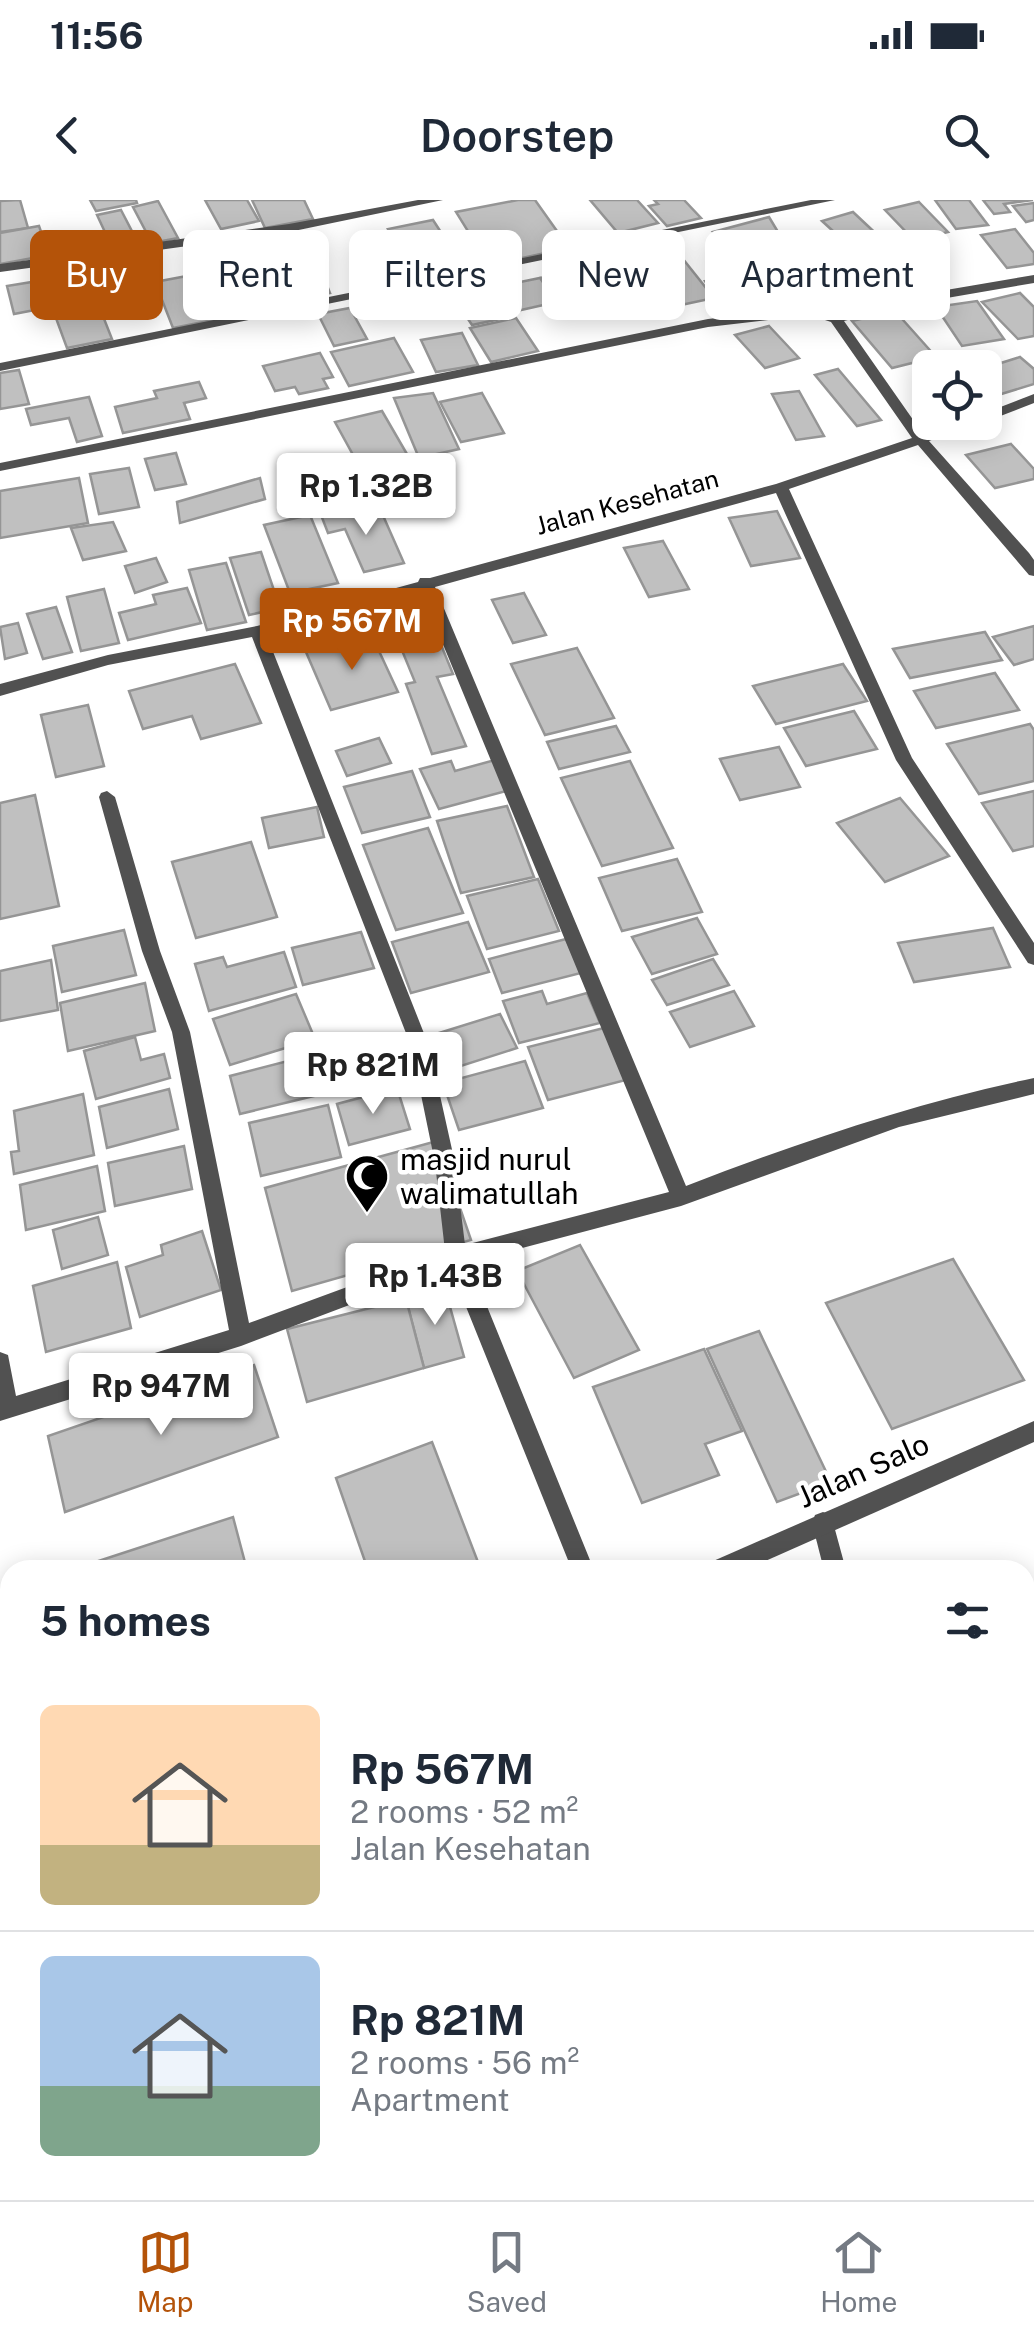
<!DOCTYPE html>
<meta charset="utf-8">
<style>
:root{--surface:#fff;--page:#f2f2f3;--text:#1f2937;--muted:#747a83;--line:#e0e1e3;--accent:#b45309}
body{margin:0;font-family:"Public Sans",sans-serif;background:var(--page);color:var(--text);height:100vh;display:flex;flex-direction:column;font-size:38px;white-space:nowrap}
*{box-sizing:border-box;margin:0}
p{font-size:32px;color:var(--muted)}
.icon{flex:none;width:55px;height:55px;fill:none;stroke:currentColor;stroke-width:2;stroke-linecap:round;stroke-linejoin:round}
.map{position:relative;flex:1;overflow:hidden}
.panel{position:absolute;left:0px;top:1360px;width:1035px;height:640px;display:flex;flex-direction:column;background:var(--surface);border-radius:30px 30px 0 0;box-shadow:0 5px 25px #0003}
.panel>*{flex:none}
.banner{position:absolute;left:30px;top:30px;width:975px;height:90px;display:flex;gap:20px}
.fabs{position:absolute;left:912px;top:150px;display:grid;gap:20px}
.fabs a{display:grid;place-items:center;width:90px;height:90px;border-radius:15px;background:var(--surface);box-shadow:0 5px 25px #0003;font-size:50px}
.price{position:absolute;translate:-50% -85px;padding:0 22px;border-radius:10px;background:#fff;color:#222;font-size:32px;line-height:65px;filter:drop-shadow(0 2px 5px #0008)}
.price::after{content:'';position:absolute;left:50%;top:60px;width:30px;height:22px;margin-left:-15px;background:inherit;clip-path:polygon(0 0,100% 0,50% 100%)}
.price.current{background:var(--accent);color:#fff}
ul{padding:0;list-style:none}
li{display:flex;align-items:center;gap:30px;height:250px;padding:0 40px}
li+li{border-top:2px solid var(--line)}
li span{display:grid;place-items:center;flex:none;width:280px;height:200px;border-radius:15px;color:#555}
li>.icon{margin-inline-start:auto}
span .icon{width:120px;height:120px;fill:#fffc;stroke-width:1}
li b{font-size:42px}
h2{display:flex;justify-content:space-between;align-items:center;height:120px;padding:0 40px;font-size:42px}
.chip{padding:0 35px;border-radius:15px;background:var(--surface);box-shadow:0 5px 25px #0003;font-size:35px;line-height:90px}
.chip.current{background:var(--accent);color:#fff}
.status{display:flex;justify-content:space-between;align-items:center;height:70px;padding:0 50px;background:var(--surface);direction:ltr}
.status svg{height:28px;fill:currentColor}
header{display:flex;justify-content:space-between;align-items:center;height:130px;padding:0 40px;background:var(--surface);font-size:45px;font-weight:600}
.dock{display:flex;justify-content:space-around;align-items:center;height:140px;border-top:2px solid var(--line);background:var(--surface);font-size:28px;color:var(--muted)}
.dock a{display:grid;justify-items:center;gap:5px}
.dock .current{color:var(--accent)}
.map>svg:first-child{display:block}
.building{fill:#c0c0c0;stroke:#959595;stroke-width:2.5}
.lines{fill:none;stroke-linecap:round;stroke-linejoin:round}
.service{fill:#515151;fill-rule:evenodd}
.minor{fill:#515151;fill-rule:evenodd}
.tertiary{fill:#515151;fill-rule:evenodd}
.labels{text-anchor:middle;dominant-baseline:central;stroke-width:9;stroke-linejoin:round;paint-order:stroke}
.far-street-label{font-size:25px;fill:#000;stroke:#fff}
.poi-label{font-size:30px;fill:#000;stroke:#fff;text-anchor:start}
.street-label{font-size:30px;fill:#000;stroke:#fff}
</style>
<div class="status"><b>11:56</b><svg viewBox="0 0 49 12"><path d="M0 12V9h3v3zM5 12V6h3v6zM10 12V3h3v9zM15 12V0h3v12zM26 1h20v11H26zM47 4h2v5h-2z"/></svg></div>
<header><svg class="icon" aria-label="back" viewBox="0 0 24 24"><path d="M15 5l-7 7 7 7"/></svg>Doorstep<svg class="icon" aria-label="search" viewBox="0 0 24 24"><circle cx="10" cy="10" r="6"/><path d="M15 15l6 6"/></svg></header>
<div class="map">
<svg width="1034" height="2000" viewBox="0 0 1034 2000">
<rect width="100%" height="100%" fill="#fff"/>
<g class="building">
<path d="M20,0L28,28L0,32V1Z"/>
<path d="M90,0H136L137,3L96,11Z"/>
<path d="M205,0H247L259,21L221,29Z"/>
<path d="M252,0H304L313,19L265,28Z"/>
<path d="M518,0H535L569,48L489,65L456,12Z"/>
<path d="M590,0H637L658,23L618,33Z"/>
<path d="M654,0H684L701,18L667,26L649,6L658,4Z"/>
<path d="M935,0H969L988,25L956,29Z"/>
<path d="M983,0H1033L1004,4L1010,12L994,14Z"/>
<path d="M158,1L178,38L152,43L133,7Z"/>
<path d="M919,2L948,32L914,40L885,10Z"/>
<path d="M1034,3V20L1026,22L1013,6Z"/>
<path d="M121,10L136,39L111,45L97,15Z"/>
<path d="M853,12L886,43L856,52L822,21Z"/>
<path d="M769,17L793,57L746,68L713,32Z"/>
<path d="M433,20L461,63L415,72L388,29Z"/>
<path d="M39,26L49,55L0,64V33Z"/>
<path d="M1015,29L1034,53V64L1007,68L981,35Z"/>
<path d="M308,37L330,93L280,102L259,45Z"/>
<path d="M679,54L714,98L662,109L629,64Z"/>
<path d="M917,55L945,81L915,89L888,63Z"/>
<path d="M119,59L135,90L60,106L46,74Z"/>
<path d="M777,68L806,97L773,106L745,77Z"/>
<path d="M579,69L602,102L563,110L540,78Z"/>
<path d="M219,70L239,115L173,128L155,82Z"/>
<path d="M742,74L764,104L726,112L705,81Z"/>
<path d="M540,78L557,102L512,112L495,87Z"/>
<path d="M38,81L45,108L14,114L7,86Z"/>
<path d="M495,87L514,116L472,125L453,96Z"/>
<path d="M1020,93L1034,107V136L1018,139L982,102Z"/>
<path d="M97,101L112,139L67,148L53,110Z"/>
<path d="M977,101L1004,139L962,146L936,107Z"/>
<path d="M350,108L367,139L334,146L318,114Z"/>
<path d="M895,111L936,157L892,168L852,121Z"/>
<path d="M516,118L538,151L491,162L470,128Z"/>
<path d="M769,126L799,158L765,168L735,135Z"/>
<path d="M462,133L478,165L436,172L421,140Z"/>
<path d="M394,138L413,172L349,186L331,152Z"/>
<path d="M320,153L333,177L323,179L328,188L299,194L295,187L275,191L263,166Z"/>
<path d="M1020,157L1034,169V184L985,199V168Z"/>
<path d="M838,169L881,220L857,226L815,175Z"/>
<path d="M19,170L29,204L0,209V173Z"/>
<path d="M199,182L206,198L184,203L190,219L123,233L115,207L157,198L154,191Z"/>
<path d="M799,191L824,236L796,240L772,194Z"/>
<path d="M433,193L459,249L419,258L394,198Z"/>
<path d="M482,193L504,233L461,242L440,202Z"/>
<path d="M89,197L102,236L77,242L69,218L31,225L26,209Z"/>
<path d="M382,211L411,261L363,273L335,222Z"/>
<path d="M1011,244L1034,269V279L995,288L966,255Z"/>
<path d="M176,253L186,284L155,290L145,259Z"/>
<path d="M129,268L139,307L99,314L90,274Z"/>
<path d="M79,278L88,323L0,338V291Z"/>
<path d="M260,278L265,299L180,323L177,302Z"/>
<path d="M355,308L358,316L381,311L404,363L364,372L345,329L328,333L321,315Z"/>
<path d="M777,311L800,358L751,366L729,318Z"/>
<path d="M310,315L338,383L290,393L264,325Z"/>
<path d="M113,322L126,351L83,360L71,328Z"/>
<path d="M663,341L689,389L649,397L624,348Z"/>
<path d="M261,352L280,408L249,415L230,358Z"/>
<path d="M156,358L167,382L135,393L125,366Z"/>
<path d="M226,363L246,422L207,430L189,370Z"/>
<path d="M187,388L201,423L128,440L119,413L156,404L153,395Z"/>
<path d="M104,389L119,443L81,451L67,397Z"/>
<path d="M524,393L546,435L513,443L492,400Z"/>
<path d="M56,407L72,452L43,459L27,414Z"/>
<path d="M430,418L453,474L437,477L466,546L432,554L406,484L415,482L392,426Z"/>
<path d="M18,423L27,453L5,459L0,427Z"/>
<path d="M1034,426V459L1014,465L993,437Z"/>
<path d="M985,432L1002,460L910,478L893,449Z"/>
<path d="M372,436L398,492L331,510L306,452Z"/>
<path d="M577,448L614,518L545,535L511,464Z"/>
<path d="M235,464L261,523L201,539L192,516L143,529L129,491Z"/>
<path d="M843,464L867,501L776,524L753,486Z"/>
<path d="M995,473L1019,510L936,528L914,491Z"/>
<path d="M88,505L104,566L56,577L41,515Z"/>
<path d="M854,511L877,549L806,566L784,528Z"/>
<path d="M1030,524L1034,530V581L979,594L947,544Z"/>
<path d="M616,526L630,552L559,569L547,542Z"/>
<path d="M379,538L391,563L347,576L336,551Z"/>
<path d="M779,547L800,587L740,600L720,559Z"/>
<path d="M495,560L510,590L439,609L420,569L451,561L455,571Z"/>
<path d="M630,561L673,648L602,666L561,578Z"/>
<path d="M412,571L430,617L362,633L344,587Z"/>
<path d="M1034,591V646L1013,651L982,603Z"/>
<path d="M35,595L59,706L0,719V603Z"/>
<path d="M900,598L949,656L885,682L837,623Z"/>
<path d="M507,606L534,677L461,693L437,621Z"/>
<path d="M317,607L324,637L269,648L262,618Z"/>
<path d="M428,628L463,713L396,730L363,645Z"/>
<path d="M251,642L277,717L196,738L172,662Z"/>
<path d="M677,659L702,712L622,731L599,678Z"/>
<path d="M538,679L559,731L487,749L467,696Z"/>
<path d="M697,718L717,754L652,774L632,737Z"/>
<path d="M468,722L489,772L411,793L392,742Z"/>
<path d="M993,728L1010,767L914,782L898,743Z"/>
<path d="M124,730L136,775L62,792L53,746Z"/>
<path d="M361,732L374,768L303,785L292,748Z"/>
<path d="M566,739L581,773L502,793L489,759Z"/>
<path d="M284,752L296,787L209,811L195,764L223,757L227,767Z"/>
<path d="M713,759L729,785L667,805L652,780Z"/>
<path d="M51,760L58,810L0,821V771Z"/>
<path d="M145,783L155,831L68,851L60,803Z"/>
<path d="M542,791L547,804L587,793L600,823L519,843L503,801Z"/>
<path d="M734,791L754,826L690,847L670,812Z"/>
<path d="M296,794L315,839L230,865L213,819Z"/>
<path d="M500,814L517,848L442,872L426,837Z"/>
<path d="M604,828L626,880L548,900L528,847Z"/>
<path d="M135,837L141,860L164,854L170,878L96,899L84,851Z"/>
<path d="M315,854L326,893L240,914L230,876Z"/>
<path d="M525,861L543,908L459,930L443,883Z"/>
<path d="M397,888L410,929L349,945L337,904Z"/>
<path d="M169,889L178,929L107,948L99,907Z"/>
<path d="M83,894L94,955L14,974L11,952L19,951L14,911Z"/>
<path d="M328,905L341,957L261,976L249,923Z"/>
<path d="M437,941L471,1040L292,1091L265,988Z"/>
<path d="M184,946L192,989L115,1006L108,963Z"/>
<path d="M97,966L105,1011L26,1030L20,985Z"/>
<path d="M98,1017L108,1055L62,1069L53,1030Z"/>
<path d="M202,1031L221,1090L140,1117L126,1067L163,1055L161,1045Z"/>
<path d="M580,1045L639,1150L574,1178L517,1071Z"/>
<path d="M953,1059L1024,1180L892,1229L826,1103Z"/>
<path d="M117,1062L131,1128L46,1152L33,1086Z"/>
<path d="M445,1089L464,1157L424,1168L406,1099Z"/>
<path d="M406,1099L424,1168L307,1202L287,1129Z"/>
<path d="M759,1131L831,1282L777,1302L707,1149Z"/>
<path d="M704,1149L742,1231L705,1244L719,1275L642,1303L593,1187Z"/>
<path d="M254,1165L278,1237L65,1312L48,1236Z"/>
<path d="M432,1242L481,1370H368L336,1278Z"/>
<path d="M233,1317L247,1370H71Z"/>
<path d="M10,1415V1476L0,1419Z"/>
<path d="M1025,1570L1034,1587V1611L1025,1615Z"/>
<path d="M1025,1813L1034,1833V1892L1025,1896Z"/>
<path d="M76,1990H181V1992L161,2000H78Z"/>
<path d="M780,1990H854L859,2000H784Z"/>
</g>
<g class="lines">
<g class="service">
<path d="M823,1312L831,1315L846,1370H824L812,1323L815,1315Z"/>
<path d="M989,1990H1017L1021,2000H993Z"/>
</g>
<g class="minor">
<path d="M418,0H443L289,32L0,72V64L289,24Z"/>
<path d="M811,0H835L0,171V163Z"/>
<path d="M1034,75V83L906,105L844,121L923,234L958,222H980L929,241L1029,353L1034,360V376L1029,375L918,245L789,289L912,558L1034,743V765L1028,763L896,560L776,293L435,387L686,986C800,942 914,903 1034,878V894L899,927L681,1006L469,1062L594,1370H572L450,1067L241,1146L0,1221V1152L8,1155L16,1196L229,1130L172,832L142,751L99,597L101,593L107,591L115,597L160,751L190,832L249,1123L445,1051L435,963L411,846L252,437L108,465L0,496V484L108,455L257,426L418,382L420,378H430L776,284L912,238L831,122L810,115L708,127L0,271V263L708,119L811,107L836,115L905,97ZM421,391L669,992L465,1045L455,963L429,846L266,434Z"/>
<path d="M1034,194V203L985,222V213Z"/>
</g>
<g class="tertiary">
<path d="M1034,1221V1242L745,1370H708L711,1362Z"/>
<path d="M10,1632V1656L0,1661V1635Z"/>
</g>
</g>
<defs>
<g id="mosque-pin" transform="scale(2.25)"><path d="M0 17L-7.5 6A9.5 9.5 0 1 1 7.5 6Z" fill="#000" stroke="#fff"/><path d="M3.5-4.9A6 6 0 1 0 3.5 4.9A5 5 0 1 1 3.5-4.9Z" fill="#fff"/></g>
</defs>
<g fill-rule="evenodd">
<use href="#mosque-pin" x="367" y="976"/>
</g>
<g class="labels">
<g class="far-street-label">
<text transform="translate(627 302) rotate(-15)">Jalan Kesehatan</text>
</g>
<g class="poi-label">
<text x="400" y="959">masjid nurul<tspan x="400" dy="34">walimatullah</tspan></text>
</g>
<g class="street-label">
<text transform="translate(863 1270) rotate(-24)">Jalan Salo</text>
</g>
</g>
</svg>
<div class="fabs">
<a><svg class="icon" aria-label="locate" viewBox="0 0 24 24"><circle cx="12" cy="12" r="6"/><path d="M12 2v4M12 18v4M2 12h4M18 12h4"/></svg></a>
</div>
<b class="price" style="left:366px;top:338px">Rp 1.32B</b>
<b class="price current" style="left:352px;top:473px">Rp 567M</b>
<b class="price" style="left:373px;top:917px">Rp 821M</b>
<b class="price" style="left:435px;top:1128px">Rp 1.43B</b>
<b class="price" style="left:161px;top:1238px">Rp 947M</b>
<div class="banner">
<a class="chip current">Buy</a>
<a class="chip">Rent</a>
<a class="chip">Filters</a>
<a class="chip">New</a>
<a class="chip">Apartment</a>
</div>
<section class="panel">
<h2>5 homes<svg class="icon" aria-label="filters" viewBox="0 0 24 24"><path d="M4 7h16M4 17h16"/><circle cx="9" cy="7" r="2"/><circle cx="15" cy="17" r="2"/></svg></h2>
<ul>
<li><span style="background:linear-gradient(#ffd9b3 70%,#c2b280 0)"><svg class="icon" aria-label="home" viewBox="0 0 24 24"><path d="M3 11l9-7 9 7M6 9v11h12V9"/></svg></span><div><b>Rp 567M</b><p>2 rooms · 52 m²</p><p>Jalan Kesehatan</p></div></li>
<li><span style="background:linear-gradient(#a9c7e8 65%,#7fa58c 0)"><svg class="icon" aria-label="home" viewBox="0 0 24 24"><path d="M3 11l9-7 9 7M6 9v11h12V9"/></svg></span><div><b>Rp 821M</b><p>2 rooms · 56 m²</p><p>Apartment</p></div></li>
</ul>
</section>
</div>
<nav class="dock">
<a class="current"><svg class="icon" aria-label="map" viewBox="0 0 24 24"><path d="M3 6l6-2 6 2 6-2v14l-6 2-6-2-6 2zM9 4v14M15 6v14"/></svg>Map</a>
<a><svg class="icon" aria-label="saved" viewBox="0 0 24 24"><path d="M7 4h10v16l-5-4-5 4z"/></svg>Saved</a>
<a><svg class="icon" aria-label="home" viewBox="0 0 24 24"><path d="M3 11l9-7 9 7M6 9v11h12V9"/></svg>Home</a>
</nav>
